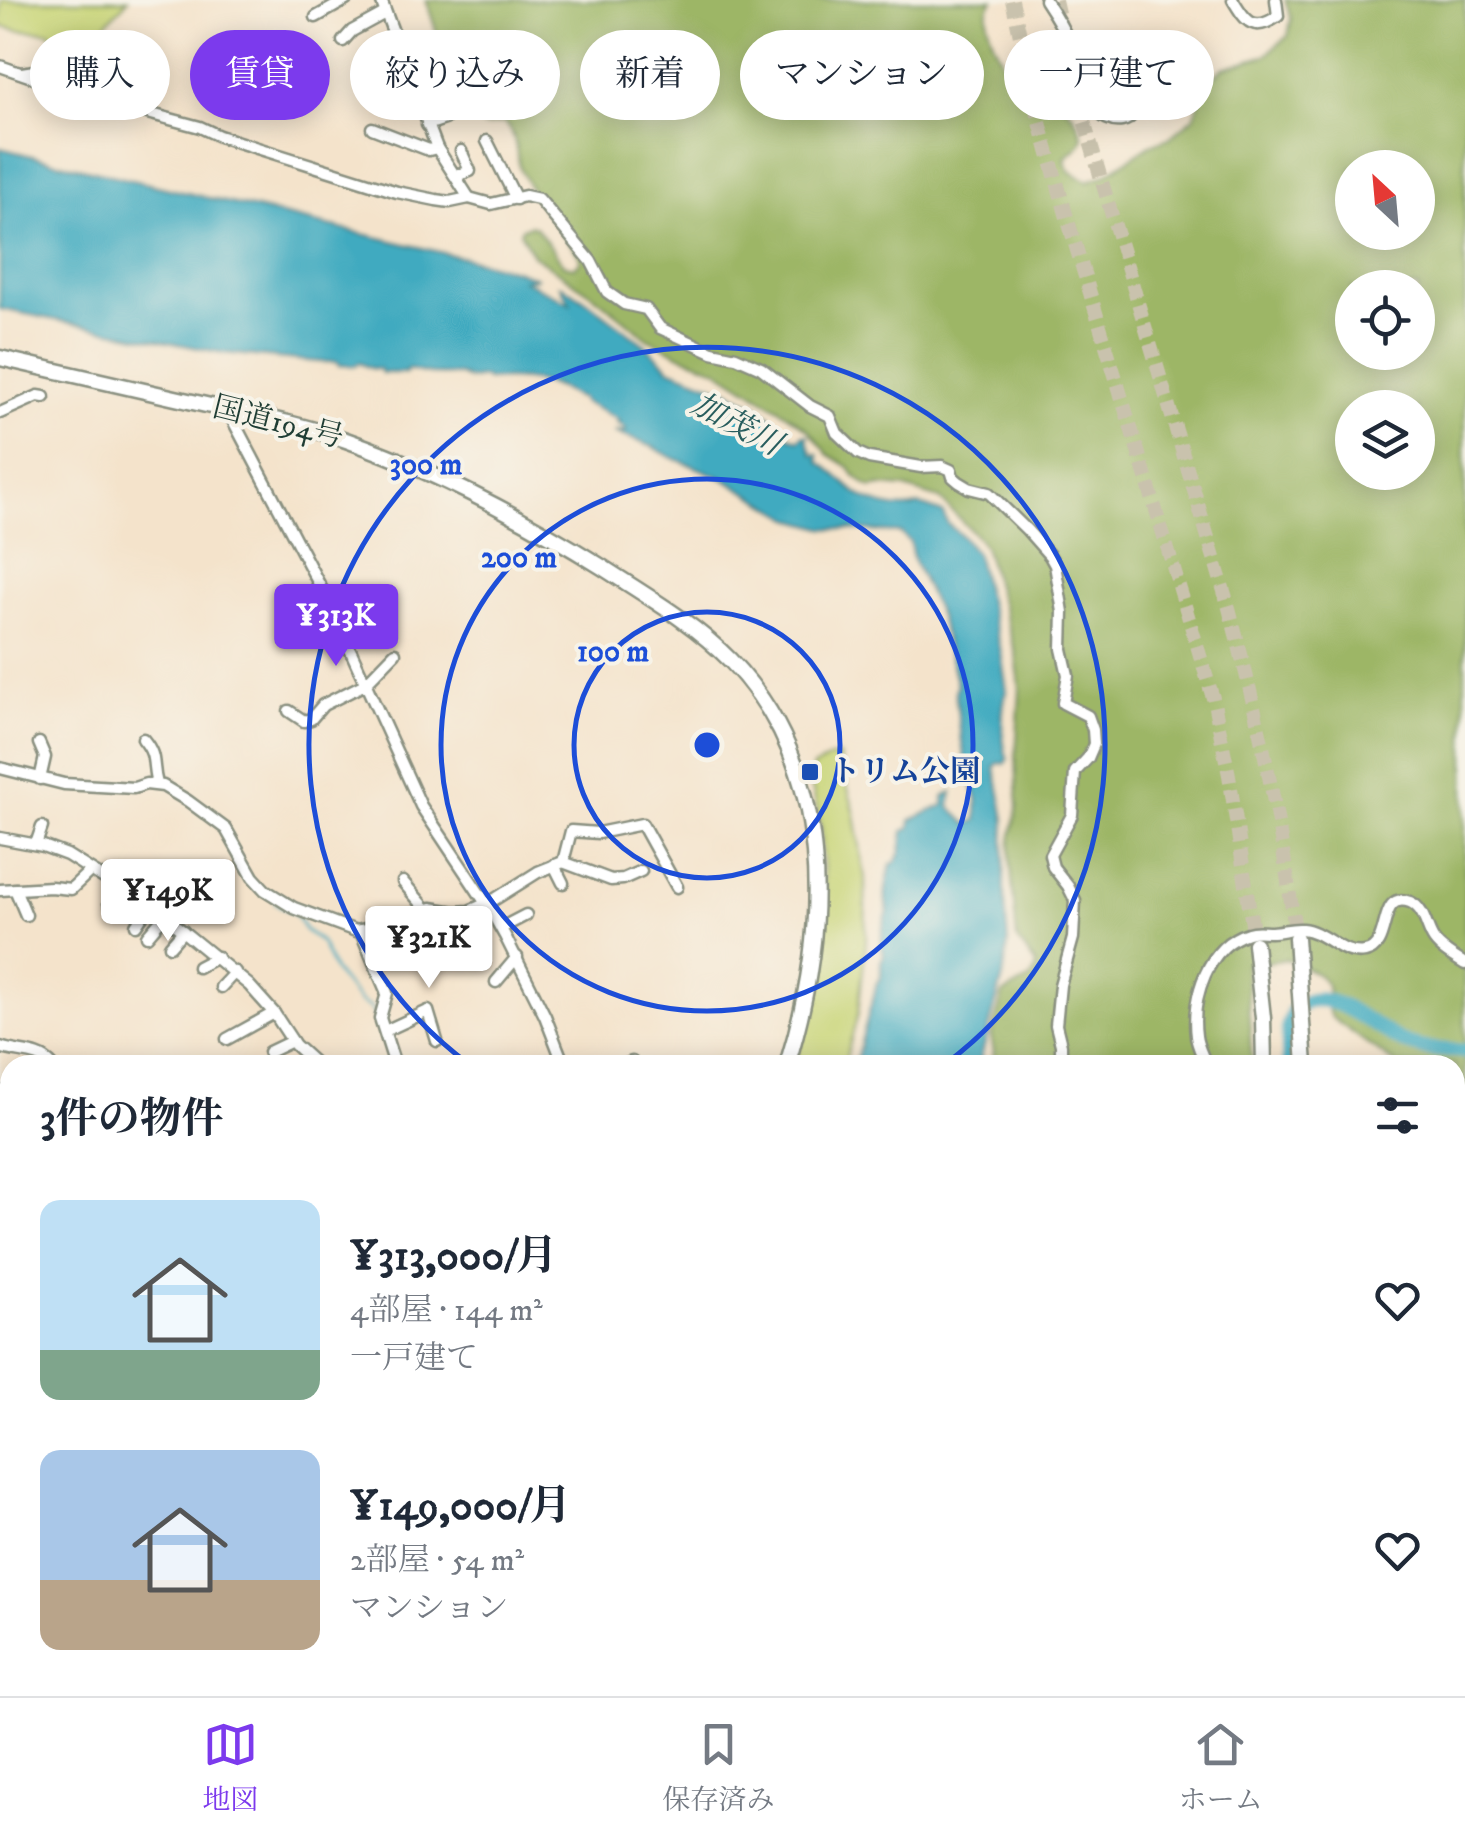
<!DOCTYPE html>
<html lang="ja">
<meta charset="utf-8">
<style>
:root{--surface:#fff;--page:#f6f6f7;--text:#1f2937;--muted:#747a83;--line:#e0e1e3;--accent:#7c3aed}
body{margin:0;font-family:"IM FELL DW Pica","Noto Serif JP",serif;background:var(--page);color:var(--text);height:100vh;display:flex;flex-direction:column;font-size:38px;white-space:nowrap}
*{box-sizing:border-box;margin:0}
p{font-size:32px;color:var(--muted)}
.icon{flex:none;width:55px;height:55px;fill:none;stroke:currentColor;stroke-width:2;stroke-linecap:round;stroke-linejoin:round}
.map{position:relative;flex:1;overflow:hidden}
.sheet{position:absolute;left:0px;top:1055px;width:1465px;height:642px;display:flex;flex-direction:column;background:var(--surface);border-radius:30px 30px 0 0;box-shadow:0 5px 25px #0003}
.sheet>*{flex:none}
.banner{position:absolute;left:30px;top:30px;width:1405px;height:90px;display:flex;gap:20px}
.needle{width:65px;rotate:334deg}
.fabs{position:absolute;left:1335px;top:150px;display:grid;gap:20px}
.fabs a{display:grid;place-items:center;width:100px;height:100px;border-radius:50%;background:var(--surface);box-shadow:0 5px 25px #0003;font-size:50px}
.price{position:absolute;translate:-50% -85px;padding:0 22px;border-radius:10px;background:#fff;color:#222;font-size:32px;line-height:65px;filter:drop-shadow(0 2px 5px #0008)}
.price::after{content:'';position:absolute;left:50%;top:60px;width:30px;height:22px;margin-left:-15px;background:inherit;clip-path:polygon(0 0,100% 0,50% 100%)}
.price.active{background:var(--accent);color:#fff}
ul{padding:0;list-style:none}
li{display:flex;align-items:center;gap:30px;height:250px;padding:0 40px}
li span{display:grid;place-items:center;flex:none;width:280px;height:200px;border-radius:20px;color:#555}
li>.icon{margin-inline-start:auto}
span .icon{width:120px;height:120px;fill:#fffc;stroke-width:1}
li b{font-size:42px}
h2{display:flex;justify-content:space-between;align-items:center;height:120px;padding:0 40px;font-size:42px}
.tag{padding:0 35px;border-radius:45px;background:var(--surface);box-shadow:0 5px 25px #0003;font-size:35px;line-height:90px}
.tag.active{background:var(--accent);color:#fff}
.tabs{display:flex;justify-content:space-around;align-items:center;height:140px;border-top:2px solid var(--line);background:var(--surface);font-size:28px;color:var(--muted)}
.tabs a{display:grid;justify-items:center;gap:5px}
.tabs .active{color:var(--accent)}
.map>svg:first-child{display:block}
.green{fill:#c7d475;stroke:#738854;stroke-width:2.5}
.forest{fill:#9db666;stroke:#5e7a4d;stroke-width:2.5;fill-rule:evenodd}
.water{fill:#40aac0;stroke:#30747a;stroke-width:2.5}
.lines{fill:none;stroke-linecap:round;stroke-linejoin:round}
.stream{stroke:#40aac0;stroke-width:2.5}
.river{stroke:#40aac0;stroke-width:15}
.highway-tunnel{stroke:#c9c2ad;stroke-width:14;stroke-dasharray:14 7;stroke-linecap:butt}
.minor-casing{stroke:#8a9080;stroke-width:15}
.highway-casing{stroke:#8a9080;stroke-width:19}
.minor{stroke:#fff;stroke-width:10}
.highway{stroke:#fff;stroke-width:14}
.ring{fill:none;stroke:#1d4ed8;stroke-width:5}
.transit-dot{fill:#1a4fb4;stroke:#f7f3e8;stroke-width:4}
.labels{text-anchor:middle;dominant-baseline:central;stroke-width:8;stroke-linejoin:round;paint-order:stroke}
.street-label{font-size:30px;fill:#1f3d34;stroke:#f7f3e8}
.transit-label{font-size:30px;font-weight:bold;fill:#164399;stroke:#f7f3e8;text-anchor:start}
.water-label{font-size:32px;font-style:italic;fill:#295e5e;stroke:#f7f3e8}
.centre{fill:#1d4ed8;stroke:#f7f3e8;stroke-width:5}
.ring-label{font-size:30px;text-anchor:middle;font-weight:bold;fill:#1d4ed8;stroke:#f7f3e8;stroke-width:8;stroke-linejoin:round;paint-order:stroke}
</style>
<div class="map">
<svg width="1465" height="1696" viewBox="0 0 1465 1696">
<rect width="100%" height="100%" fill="#f7f3e8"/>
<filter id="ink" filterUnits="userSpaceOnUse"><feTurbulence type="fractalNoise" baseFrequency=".01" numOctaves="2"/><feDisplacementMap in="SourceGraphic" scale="20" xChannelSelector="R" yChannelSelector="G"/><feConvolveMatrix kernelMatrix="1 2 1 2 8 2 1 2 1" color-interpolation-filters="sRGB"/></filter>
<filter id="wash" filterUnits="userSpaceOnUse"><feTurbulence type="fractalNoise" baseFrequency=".0048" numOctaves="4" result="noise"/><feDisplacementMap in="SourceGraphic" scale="40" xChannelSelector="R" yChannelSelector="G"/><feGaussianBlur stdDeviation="2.25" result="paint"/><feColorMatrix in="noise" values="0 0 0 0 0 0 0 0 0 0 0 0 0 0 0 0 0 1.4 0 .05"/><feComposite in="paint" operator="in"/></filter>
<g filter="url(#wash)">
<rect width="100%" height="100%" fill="#f4e3cb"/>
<g class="green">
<path d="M1,0H128L74,58L49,32L16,30L0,26Z"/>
<path d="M839,756L855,814L865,878L866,942L858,1014L844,1065H794L818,983L823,941L824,877L821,827L810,778L813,767L830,758Z"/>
</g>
<g class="forest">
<path d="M426,0H993C976,21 1003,68 1021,83C1034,95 1056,98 1069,110C1076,117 1080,128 1083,138L1079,146L1065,158C1066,173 1077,175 1088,181L1105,175L1150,145L1169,138L1194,117L1205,85L1223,68L1264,56L1288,36L1291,19L1285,0H1465V1232L1462,1224L1455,1221V1065H1397L1332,1018L1329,1013L1327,986L1320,976L1312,971L1287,959L1246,965L1252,1065H990L994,1053L991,1037L1003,994L1030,979L1036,969L1035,963L1017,940L1010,858L1011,839L1018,807L1016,756L1020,689L1016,654L985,549L980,540L940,499L905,488L880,486L872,488L866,485L854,475L849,467L828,454L810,431L790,416L717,369L685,357L649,339L592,294L533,255L520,232L522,228L530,225L536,227L564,265L575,267L581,261L579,255C559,229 535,201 521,171C514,154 519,133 503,122L485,126L479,122L451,76ZM1352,168H1418V232H1352ZM1352,288H1418V352H1352ZM1352,408H1418V472H1352Z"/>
<path d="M10,1254V1319L0,1324V1255Z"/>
<path d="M1465,1299V1696H928L932,1688H1455V1313Z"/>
<path d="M0,1367L7,1379L10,1380V1449L0,1450Z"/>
</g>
<g class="water">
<path d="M277,44L302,68L287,83L263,59Z"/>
<path d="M0,148C171,191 343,228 515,270L537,278L524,280L570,303L559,284L590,303L645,345L671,369L729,391L760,408L780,425L781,433L799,440L803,435H808L807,440L813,455L818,454L819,462C831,469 840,479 850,488C867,503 900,513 920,505L943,513L948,524L964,538L976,554L1001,652L1007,692C1000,707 1002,745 1008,760L1005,764L999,763L995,767L1005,819L1004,887L1008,944L1003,977L979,1065H855L877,982L881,977V961L884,955C879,941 882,926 888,912C882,897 888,879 891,864L896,862L901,852L904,831L910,828L911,820L944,805V797L952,792L950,807L967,824L977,820V799L967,772L960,730L955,692L957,685L939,616L913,559L910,542L901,533L823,528L795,520L720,477L671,457L651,446L614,432L626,431V429L617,423L620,422L617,419L583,402L580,398C571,396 567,392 559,388C537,378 509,378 486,380L484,377L469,379L460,375L429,374L407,369L406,373H382L379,369H373L359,363L354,366L339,365L338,362H319L224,353L0,309Z"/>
<path d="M518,1688H719L711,1696H508Z"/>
</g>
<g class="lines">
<g class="stream">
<path d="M274,902L295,914L305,930L321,942L334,971L360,1002L371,1008L375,1016"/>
<path d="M453,1696L460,1688"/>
</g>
<g class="river">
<path d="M1289,1065L1288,1027L1293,1011C1297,1008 1301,1004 1306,1002C1334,990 1377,1030 1401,1041C1421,1051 1443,1050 1465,1051"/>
<path d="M1455,1506L1465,1501"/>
<path d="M1455,1665L1465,1663"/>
<path d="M1268,1688H1270"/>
</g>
</g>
</g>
<g filter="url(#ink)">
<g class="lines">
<g class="highway-tunnel">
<path d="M1012,0L1039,119L1066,214L1213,698L1229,775L1255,944"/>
<path d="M1055,0L1080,108L1229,608C1259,719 1281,824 1296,938"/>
<path d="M1159,1696L1163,1688"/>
<path d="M1202,1696L1205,1688"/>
</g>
<g class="minor-casing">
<g id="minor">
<path d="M381,0L437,148L469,198"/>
<path d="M1045,0C1055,15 1065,32 1072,48C1080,68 1082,89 1094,107C1108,128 1140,127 1134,97C1130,80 1120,62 1113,46L1114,41L1133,43L1150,57"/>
<path d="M1233,0C1246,22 1254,33 1278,16L1276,0"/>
<path d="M316,17L346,0"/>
<path d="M343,41L352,31L385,13"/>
<path d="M0,66L95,99L200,127L219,136L397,192L436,200L450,202L469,198L491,204L525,196L539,199L591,261L607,292L624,304L646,309L660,328L712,352L736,357L761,368L810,406L830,416L837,433L858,453L869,458L921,467L942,466L951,470L953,477L959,482L969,488L989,493L1027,530L1050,556L1055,565L1063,612L1062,649L1068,675L1063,703L1088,716L1093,730L1094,744L1088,758L1075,772L1072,815L1050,855L1053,867L1068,886L1075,900L1073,938L1060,985L1056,1025L1061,1045V1065"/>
<path d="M22,73L34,71L74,73"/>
<path d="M427,125L445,119"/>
<path d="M372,128L429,150L437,148"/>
<path d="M487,141L516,199"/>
<path d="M456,176L470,171L461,151"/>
<path d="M227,409L329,603L421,806L491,911L505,936L545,1016L564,1065"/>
<path d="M0,413L38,396L44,397"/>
<path d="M289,711L304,721L311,719L323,705L365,684L395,653"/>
<path d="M143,739C158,757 151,763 157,784"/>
<path d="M39,743L45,757L40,779"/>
<path d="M0,768L64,784L134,788L146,784L163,786L188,801L226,829L253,877L265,890L294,908L356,931L407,919L431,908L455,912L469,911L492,901L538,872L563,862L571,831L598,833L642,824L677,887"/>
<path d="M0,838L43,846L67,855L164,916L249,985L274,1013L295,1045L317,1065"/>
<path d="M36,844L42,827"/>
<path d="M563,862L611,880L623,879L641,871"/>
<path d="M554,865L563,883"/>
<path d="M403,882L427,910"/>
<path d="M15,889L26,915"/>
<path d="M0,890L51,887L71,889L90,871"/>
<path d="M109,903L119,889"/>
<path d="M136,925L149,906"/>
<path d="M501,928L526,915"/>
<path d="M360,930L387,993L380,1018L395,1065"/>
<path d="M147,936L164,916"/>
<path d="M170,946L183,931"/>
<path d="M198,967L217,957"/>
<path d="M496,982L517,957"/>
<path d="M221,987L235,972"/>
<path d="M385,1031L428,1011L437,1041"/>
<path d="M227,1039L274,1013"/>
<path d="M0,1047C18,1054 39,1050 52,1065"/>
<path d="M269,1052L292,1041"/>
<path d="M625,1065L632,1062"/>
<path d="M1206,1065C1203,1056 1197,1046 1196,1036C1191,998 1208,945 1248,933C1256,930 1263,932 1271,932C1281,932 1291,928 1302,929C1325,931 1342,957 1365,952C1393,947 1376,890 1410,902C1425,908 1426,929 1434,940C1441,950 1455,958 1465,964"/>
<path d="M0,1091C4,1109 14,1132 0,1147"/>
<path d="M0,1266L4,1264"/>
<path d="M0,1548L10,1546"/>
<path d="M0,1687L10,1681"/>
<path d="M306,1688L308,1696"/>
<path d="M797,1696L802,1688"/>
</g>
</g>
<g class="highway-casing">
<g id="highway">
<path d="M0,358C69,374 138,389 206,405C252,415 301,424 346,440C437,472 520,516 602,567C645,595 694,623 730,660C836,770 829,929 787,1065"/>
<path d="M1296,938L1305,1065"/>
<path d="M1255,944L1263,1018L1264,1065"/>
<path d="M492,1696L502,1688"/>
</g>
</g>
<use href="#minor" class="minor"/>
<use href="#highway" class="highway"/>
</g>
</g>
<g class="ring">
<circle cx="707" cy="745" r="133"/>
<circle cx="707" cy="745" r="266"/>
<path d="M470 1065A398 398 0 1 1 944 1065"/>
</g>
<rect class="transit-dot" x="800" y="762" width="20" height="20" rx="5"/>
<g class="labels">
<g class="street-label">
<text transform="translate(278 423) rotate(14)">国道194号</text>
</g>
<g class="transit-label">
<text x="830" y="772">トリム公園</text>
</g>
<g class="water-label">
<text transform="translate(736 425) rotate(28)">加茂川</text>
</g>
</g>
<circle cx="707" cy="745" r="15" class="centre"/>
<g class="ring-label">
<text x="426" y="474">300 m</text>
<text x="519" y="567">200 m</text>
<text x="613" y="661">100 m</text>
</g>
</svg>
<div class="fabs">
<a><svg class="needle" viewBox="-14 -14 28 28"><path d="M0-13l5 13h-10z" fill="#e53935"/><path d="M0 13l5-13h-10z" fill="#747a83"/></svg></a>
<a><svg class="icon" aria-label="locate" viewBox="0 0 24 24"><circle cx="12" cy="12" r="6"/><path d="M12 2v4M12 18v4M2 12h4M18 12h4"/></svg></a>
<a><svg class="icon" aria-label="layers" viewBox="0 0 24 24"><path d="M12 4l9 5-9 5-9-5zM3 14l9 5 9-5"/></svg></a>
</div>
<b class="price active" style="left:336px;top:669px">¥313K</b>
<b class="price" style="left:168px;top:944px">¥149K</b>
<b class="price" style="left:429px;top:991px">¥321K</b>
<div class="banner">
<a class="tag">購入</a>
<a class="tag active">賃貸</a>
<a class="tag">絞り込み</a>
<a class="tag">新着</a>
<a class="tag">マンション</a>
<a class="tag">一戸建て</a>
</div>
<section class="sheet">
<h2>3件の物件<svg class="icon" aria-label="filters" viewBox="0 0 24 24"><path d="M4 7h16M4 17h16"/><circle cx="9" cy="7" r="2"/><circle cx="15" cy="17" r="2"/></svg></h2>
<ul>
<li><span style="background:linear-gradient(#bfe0f5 75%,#7fa58c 0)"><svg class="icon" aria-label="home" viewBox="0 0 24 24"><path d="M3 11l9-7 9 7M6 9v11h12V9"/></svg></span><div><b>¥313,000/月</b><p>4部屋 · 144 m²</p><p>一戸建て</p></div><svg class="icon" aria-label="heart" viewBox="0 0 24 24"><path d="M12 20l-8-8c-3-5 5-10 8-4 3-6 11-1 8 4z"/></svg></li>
<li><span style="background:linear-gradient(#a9c7e8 65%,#b9a48a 0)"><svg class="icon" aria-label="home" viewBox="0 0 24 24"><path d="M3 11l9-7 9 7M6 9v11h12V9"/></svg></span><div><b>¥149,000/月</b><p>2部屋 · 54 m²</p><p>マンション</p></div><svg class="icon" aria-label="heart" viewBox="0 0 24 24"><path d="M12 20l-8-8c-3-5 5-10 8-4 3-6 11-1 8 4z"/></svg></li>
</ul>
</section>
</div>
<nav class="tabs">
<a class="active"><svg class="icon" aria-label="map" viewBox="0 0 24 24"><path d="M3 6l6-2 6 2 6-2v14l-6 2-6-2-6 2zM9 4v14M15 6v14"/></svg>地図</a>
<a><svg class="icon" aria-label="saved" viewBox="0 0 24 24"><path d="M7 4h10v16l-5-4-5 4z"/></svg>保存済み</a>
<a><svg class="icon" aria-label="home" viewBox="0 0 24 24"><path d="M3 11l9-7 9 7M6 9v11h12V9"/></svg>ホーム</a>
</nav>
